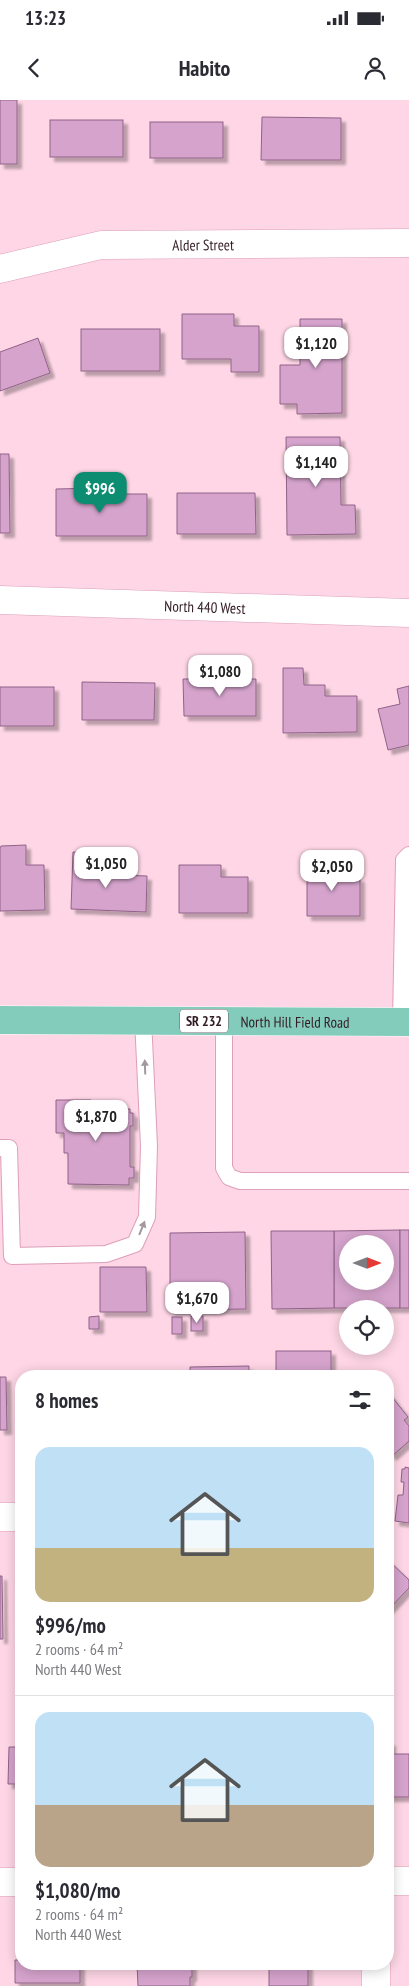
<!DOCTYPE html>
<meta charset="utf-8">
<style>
:root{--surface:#fff;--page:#f7f7f7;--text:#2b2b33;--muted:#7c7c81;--line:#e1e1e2;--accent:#0c8d72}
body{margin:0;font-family:"PT Sans Narrow",sans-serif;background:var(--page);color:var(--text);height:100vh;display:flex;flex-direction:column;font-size:19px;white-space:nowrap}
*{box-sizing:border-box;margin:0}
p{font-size:16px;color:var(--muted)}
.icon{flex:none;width:28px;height:28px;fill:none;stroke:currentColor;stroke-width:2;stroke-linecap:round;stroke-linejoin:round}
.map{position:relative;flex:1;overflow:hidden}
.sheet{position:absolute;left:15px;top:1270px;width:379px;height:600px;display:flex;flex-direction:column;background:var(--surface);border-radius:20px;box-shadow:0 2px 12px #0003}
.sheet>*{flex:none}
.needle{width:32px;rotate:90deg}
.tools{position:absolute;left:339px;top:1135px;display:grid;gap:10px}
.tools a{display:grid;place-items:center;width:55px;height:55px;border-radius:50%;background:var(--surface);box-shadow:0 2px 12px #0003;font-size:25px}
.price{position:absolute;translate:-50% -42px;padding:0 11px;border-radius:10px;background:#fff;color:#222;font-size:16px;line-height:32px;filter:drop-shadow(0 1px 2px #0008)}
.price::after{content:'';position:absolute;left:50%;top:30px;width:15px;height:11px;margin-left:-8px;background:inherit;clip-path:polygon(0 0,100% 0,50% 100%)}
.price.active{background:var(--accent);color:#fff}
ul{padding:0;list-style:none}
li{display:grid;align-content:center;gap:10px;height:265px;padding:0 20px}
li+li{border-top:1px solid var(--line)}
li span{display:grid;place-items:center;height:155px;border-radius:15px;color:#555}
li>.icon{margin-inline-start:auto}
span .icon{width:90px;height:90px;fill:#fffc;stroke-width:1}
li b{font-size:21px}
h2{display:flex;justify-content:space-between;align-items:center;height:60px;padding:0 20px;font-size:21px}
.status{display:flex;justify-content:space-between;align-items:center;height:35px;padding:0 25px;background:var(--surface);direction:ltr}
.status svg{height:14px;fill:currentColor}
header{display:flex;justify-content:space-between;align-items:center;height:65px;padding:0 20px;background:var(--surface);font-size:22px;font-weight:800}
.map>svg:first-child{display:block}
.building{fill:#d5a3cc;stroke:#906288;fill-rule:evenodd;filter:url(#shadow)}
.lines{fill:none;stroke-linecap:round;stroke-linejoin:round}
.lane-casing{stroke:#dd9fb9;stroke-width:18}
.street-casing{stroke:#dd9fb9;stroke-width:29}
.primary-casing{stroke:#fff;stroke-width:29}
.lane{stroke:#fff;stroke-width:16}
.street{stroke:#fff;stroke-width:28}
.primary{stroke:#83cbba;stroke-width:28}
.oneway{fill:#a3989d}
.labels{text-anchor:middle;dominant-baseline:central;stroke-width:5;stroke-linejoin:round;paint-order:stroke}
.shield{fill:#fff;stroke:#705f66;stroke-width:1}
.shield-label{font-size:14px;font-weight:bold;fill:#321b25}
.street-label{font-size:15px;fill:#321b25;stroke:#fff}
</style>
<div class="status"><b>13:23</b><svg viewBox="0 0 49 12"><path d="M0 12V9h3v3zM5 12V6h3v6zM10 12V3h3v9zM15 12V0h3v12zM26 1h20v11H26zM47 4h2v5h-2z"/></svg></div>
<header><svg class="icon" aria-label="back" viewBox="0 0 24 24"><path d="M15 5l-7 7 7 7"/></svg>Habito<svg class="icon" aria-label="person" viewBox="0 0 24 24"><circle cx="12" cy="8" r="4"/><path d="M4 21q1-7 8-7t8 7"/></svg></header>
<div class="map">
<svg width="409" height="1886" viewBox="0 0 409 1886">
<defs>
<filter id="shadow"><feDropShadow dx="4.5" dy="4.5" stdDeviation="1" flood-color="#0004"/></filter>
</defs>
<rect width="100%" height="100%" fill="#fed6e5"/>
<g class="building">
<rect x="0" y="0" width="17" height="64"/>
<path d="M262,17L341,18V60H261Z"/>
<rect x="50" y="20" width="73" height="37"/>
<rect x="150" y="22" width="73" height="36"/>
<path d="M182,214H234V226H259V272H231V259H182Z"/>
<path d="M300,219H342V313L297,314V304H280V265H300Z"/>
<rect x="81" y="229" width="79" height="42"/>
<path d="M38,238L50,273L0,291V252Z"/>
<path d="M286,337H340L341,405H355L356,434L287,435Z"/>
<path d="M0,354H9L10,433H0Z"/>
<path d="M100,388V394H147V436H56V389Z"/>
<path d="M177,393H255L256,434H177Z"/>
<path d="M283,568H303L304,585H325V596H357V632L283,633Z"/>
<path d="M183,579H256V616H184Z"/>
<path d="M82,582L155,583L154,620H82Z"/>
<path d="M409,586V645L388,650L378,609L400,604L397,589Z"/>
<rect x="0" y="587" width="54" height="39"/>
<path d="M26,745V765H44L45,810L0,811V748L1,746Z"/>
<path d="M73,752L92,753V774L147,776L146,812L71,809Z"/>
<path d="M307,764H342V778H360V816H307Z"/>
<path d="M179,765H221V777H248V813H179Z"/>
<path d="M56,1000H91V1004H113V1009H130V1013H133V1026H130V1067H134V1078H129V1085L68,1084V1053H64V1033H56Z"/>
<path d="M400,1130V1208H334V1131ZM348,1144H385V1181H348Z"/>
<rect x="400" y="1130" width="9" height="78"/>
<path d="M271,1131H334V1208L272,1209Z"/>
<path d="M245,1132L246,1209L170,1210V1133Z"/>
<path d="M100,1167H146L147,1212H100Z"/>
<path d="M99,1216V1229H89V1217Z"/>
<rect x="191" y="1216" width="12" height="15"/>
<rect x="172" y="1217" width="10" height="17"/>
<rect x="276" y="1251" width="55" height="25"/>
<path d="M249,1266V1276H190V1267Z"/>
<path d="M0,1277H6L7,1330H0Z"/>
<path d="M388,1292L408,1317L404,1320L409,1326V1341L392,1356L388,1351Z"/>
<path d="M405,1367L409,1368V1423L395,1421L398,1395H403L404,1382H401L402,1369H405Z"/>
<path d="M388,1460L409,1480V1488L388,1510Z"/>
<path d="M0,1476H2L3,1539H0Z"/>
<path d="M388,1642H391V1654H409V1697H388Z"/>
<path d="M9,1647H21V1684H8Z"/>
<path d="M20,1844L21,1864H80V1883H15V1860H20Z"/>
<path d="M137,1864H192V1877H190V1886H138Z"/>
<rect x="269" y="1864" width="39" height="22"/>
</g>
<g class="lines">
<g class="lane-casing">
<g id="lane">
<path d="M224,921V1068L229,1077L240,1081H409"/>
<path d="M401,923L404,760L409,755"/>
<path d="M0,1048H9L12,1156L106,1154L135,1144L147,1117L149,1046L143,919"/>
</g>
</g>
<g class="street-casing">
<g id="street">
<path id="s1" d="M0,169L101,145L409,143"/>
<path id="s2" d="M0,500L409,513"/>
<path d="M0,1417H21"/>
<path d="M388,1781H409"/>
<path d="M0,1782H21"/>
<path d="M376,1864V1886"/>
</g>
</g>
<g class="primary-casing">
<g id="primary">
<path id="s3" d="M0,920L409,922"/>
</g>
</g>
<use href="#lane" class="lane"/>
<use href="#street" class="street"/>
<use href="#primary" class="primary"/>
</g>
<defs><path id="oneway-solid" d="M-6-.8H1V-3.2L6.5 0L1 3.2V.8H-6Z" transform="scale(1.25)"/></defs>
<g class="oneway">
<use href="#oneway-solid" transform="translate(145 967) rotate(-92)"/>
<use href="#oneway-solid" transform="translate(142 1128) rotate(-68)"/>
</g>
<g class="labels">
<rect class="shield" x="180" y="909.5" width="48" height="23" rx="4"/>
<g class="shield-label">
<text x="204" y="921">SR 232</text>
</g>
<g class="street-label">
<text stroke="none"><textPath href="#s1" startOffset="206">Alder Street</textPath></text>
<text stroke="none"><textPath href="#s2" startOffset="205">North 440 West</textPath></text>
<text stroke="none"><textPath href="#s3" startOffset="295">North Hill Field Road</textPath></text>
</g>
</g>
</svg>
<div class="tools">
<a><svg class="needle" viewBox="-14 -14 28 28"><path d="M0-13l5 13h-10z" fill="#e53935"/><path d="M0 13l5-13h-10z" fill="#7c7c81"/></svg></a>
<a><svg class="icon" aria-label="locate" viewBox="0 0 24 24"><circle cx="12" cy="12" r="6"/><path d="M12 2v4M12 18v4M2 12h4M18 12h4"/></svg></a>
</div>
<b class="price" style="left:316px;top:269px">$1,120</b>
<b class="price" style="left:316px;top:388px">$1,140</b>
<b class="price active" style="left:100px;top:414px">$996</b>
<b class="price" style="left:220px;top:597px">$1,080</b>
<b class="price" style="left:106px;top:789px">$1,050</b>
<b class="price" style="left:332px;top:792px">$2,050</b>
<b class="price" style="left:96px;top:1042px">$1,870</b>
<b class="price" style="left:197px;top:1224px">$1,670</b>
<section class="sheet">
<h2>8 homes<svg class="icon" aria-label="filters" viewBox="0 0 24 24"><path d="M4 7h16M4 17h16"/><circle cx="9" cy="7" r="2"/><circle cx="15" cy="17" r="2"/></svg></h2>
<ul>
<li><span style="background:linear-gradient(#bfe0f5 65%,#c2b280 0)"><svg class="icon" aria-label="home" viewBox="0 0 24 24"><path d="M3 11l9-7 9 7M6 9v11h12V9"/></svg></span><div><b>$996/mo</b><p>2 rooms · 64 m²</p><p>North 440 West</p></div></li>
<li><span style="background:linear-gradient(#bfe0f5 60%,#b9a48a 0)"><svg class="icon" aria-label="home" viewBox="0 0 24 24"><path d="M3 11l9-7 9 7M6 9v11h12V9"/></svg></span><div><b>$1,080/mo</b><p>2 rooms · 64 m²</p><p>North 440 West</p></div></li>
</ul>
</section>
</div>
